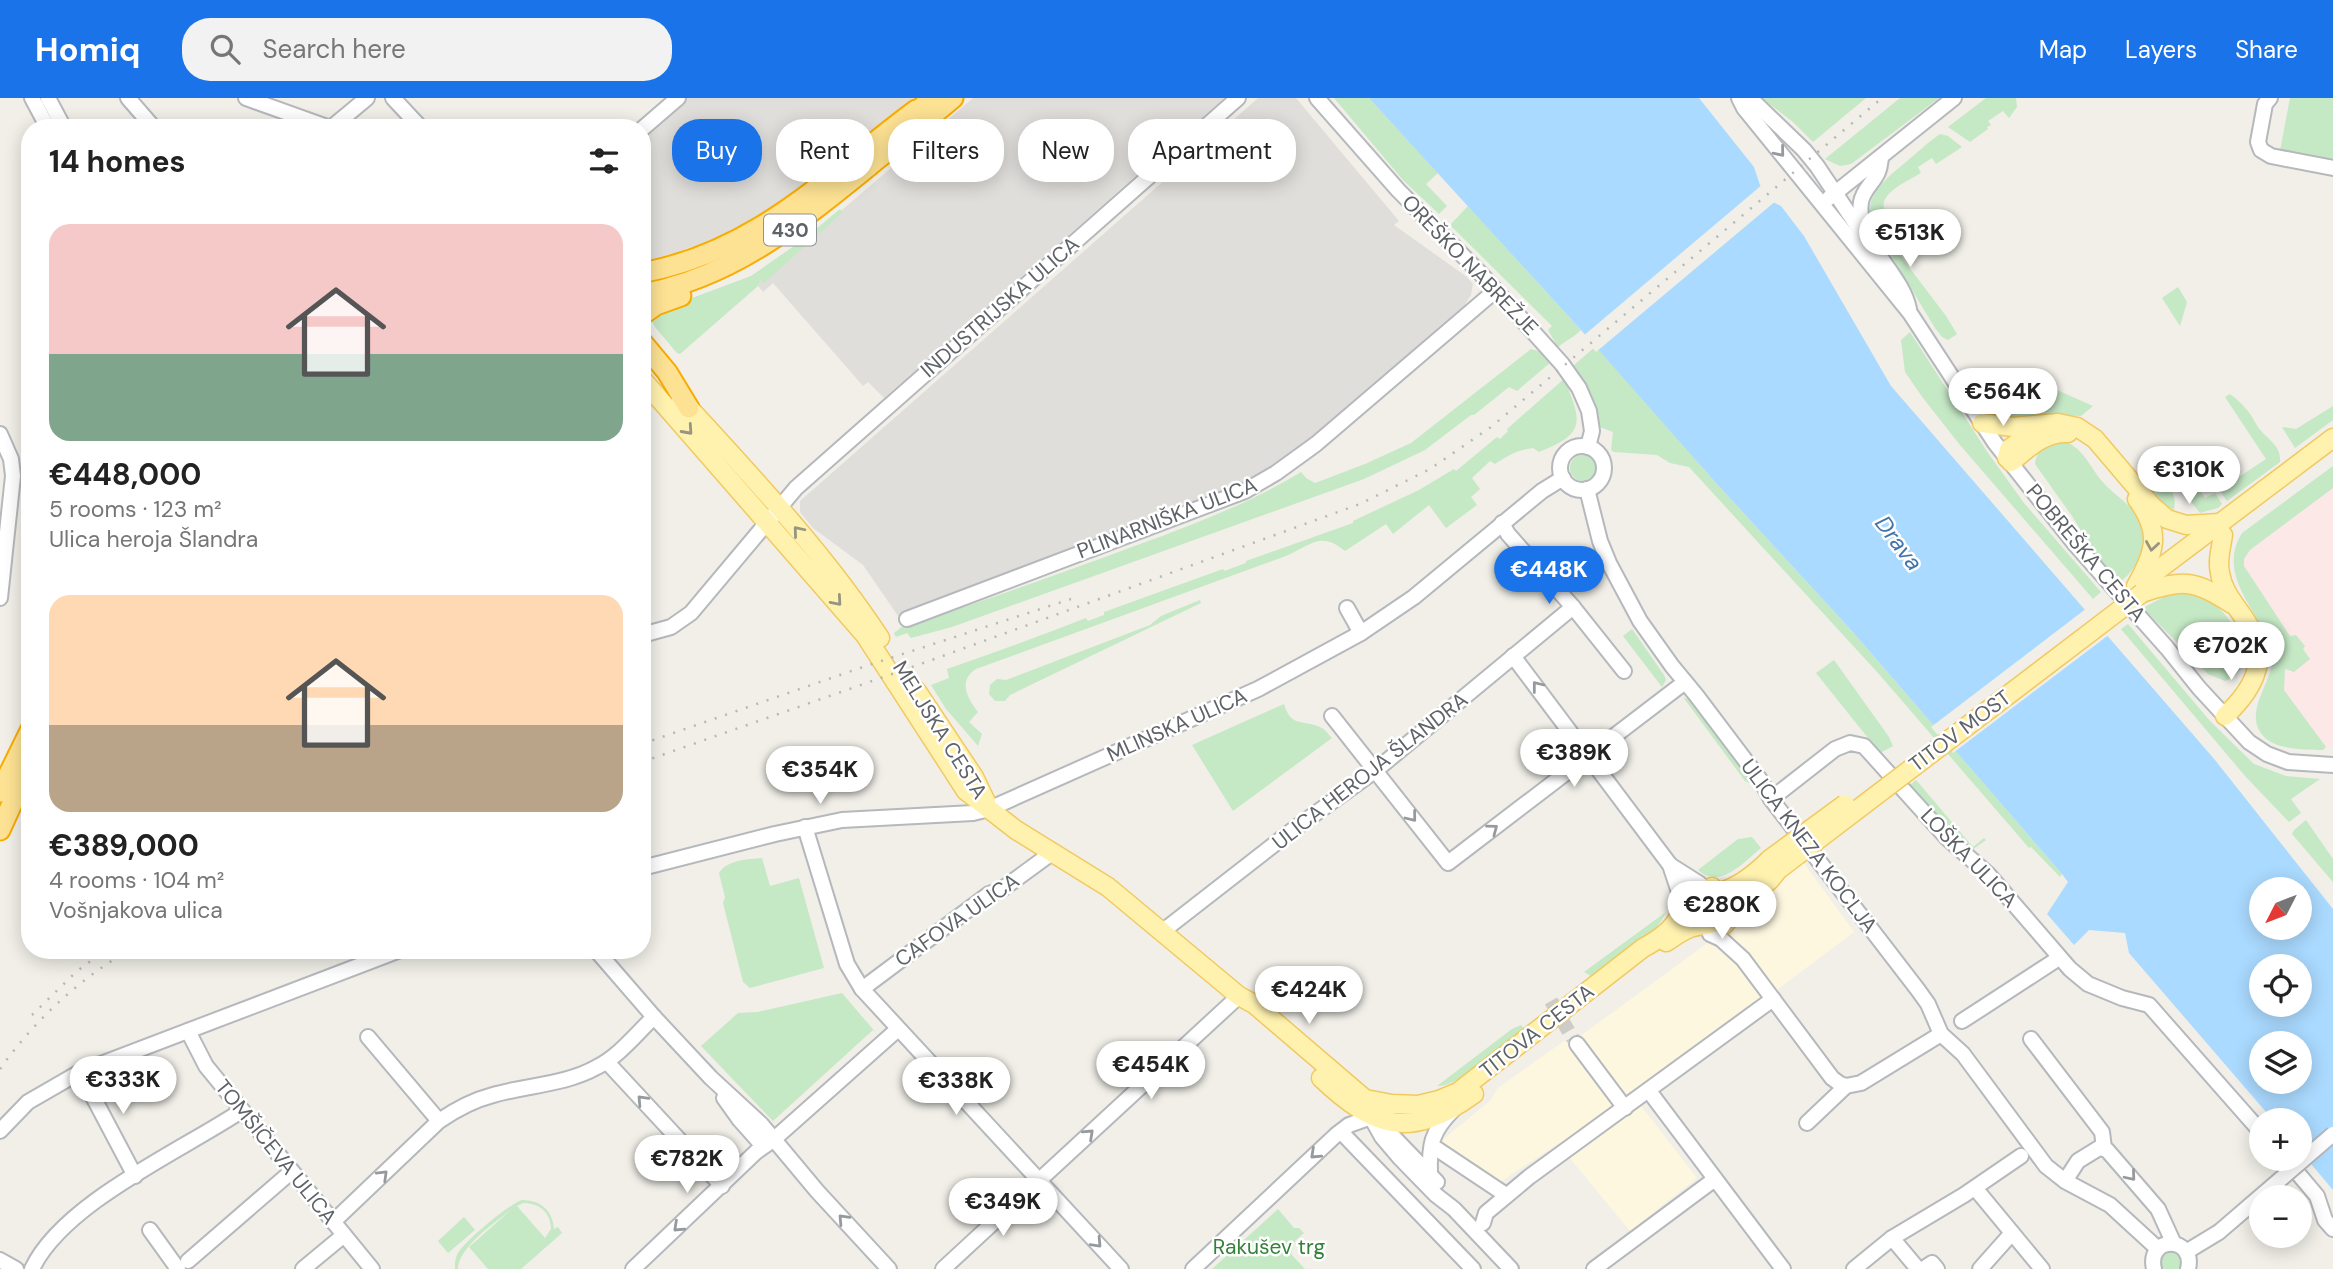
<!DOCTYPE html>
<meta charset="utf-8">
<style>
:root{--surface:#fff;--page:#f2f2f2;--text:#222;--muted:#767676;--accent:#1a73e8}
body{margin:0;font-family:"DM Sans",sans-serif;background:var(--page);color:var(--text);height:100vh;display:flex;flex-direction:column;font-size:26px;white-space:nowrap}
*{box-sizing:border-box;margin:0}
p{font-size:23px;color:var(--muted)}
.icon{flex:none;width:38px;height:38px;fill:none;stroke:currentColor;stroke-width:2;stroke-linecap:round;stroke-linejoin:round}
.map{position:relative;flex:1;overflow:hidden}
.panel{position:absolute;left:21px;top:21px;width:630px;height:840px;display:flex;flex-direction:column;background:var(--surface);border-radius:28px;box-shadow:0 4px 18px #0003}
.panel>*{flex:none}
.top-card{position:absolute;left:672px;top:21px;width:665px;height:63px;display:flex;gap:14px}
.needle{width:46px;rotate:228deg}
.buttons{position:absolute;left:2249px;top:779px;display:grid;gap:14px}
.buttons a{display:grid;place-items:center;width:63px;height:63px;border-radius:50%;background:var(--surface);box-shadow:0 4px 18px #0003;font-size:35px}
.price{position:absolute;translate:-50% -60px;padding:0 16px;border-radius:24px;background:#fff;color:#222;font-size:23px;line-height:46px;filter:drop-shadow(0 2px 4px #0008)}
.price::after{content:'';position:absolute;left:50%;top:42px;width:21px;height:16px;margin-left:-10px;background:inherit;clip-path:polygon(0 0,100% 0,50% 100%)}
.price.active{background:var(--accent);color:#fff}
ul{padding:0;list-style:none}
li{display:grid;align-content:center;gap:14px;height:371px;padding:0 28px}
li span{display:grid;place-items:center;height:217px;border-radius:21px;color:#555}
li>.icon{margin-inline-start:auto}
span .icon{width:126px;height:126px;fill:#fffc;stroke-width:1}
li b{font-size:30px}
h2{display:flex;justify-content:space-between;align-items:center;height:84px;padding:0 28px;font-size:30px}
.pill{padding:0 24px;border-radius:28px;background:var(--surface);box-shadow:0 4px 18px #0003;font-size:24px;line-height:63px}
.pill.active{background:var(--accent);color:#fff}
header{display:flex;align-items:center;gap:42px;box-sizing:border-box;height:98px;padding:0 35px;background:var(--accent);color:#fff}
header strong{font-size:33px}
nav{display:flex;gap:38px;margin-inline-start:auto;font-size:24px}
.search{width:490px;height:63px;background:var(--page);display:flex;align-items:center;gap:18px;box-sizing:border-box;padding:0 24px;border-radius:28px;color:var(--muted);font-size:26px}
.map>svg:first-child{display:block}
.commercial{fill:#fef7e0}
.industrial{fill:#e0deda}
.medical{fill:#fce8e6}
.green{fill:#c5e8c5;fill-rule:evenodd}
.water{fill:#aadaff;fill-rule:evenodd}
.pier{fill:#f1efe8}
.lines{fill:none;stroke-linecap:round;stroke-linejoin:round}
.minor-tunnel{stroke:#ccccc8;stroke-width:14;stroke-dasharray:14 7;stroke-linecap:butt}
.minor-casing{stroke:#b5b8bc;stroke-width:18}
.major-casing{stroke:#f2c960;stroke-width:21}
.highway-casing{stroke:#f9ab00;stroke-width:23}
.minor{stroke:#fff;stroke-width:14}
.major{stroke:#fff2af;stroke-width:18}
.highway{stroke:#fde293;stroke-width:19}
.rail{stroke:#b6b7b8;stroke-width:2.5;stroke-dasharray:2 9;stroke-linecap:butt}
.minor-bridge-casing{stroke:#b5b8bc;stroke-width:18;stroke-linecap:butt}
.major-bridge-casing{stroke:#f2c960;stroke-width:21;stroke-linecap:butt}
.minor-bridge{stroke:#fff;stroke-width:14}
.major-bridge{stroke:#fff2af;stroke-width:18}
.oneway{stroke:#979a9d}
.oneway2{stroke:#979581}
.labels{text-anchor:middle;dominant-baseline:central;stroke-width:5;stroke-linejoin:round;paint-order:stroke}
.shield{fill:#fff;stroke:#8f9295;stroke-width:2}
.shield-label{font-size:19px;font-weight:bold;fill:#5f6368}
.street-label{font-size:21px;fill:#5f6368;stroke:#fff}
.park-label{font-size:21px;fill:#348238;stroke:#fff}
.water-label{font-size:23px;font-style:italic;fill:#4174aa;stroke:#fff}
</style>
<header>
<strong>Homiq</strong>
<div class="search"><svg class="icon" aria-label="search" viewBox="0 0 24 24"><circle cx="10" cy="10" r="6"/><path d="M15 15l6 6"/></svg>Search here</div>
<nav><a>Map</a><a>Layers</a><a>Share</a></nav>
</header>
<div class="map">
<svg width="2333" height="1171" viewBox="0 0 2333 1171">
<rect width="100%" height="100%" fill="#f1efe8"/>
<path class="commercial" d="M1803,764L1854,834L1634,999L1697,1080L1630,1133L1558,1046L1497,1086L1440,1044L1490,1003L1498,990L1564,943L1579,939L1728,830L1733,813Z"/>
<g class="industrial">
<path d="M687,0H914L793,102L764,123L677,154L642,164V40Z"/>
<path d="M973,0H1224L884,300L868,284L863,288L773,185L763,194L758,188L761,182L821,133L843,111Z"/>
<path d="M1258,0H1296L1399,123L1394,127L1467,179L1473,186L1471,197L1464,208L1311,339L1275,367L1241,386L898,518L863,467L813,430L800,414V403Z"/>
</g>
<path class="medical" d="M2333,390V650L2326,649L2284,593L2285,570L2306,556L2296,537L2290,538L2274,516L2244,467V461L2250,452Z"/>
<g class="green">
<path d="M1334,0H1369L1438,75L1426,86L1447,108L1439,116L1403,82Z"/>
<path d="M1762,0H1866L1813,44L1793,24Z"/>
<path d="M1900,0H1939L1851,66L1840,68L1825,61Z"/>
<path d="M1986,0H2016L2017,9L2009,20L2003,13L1988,23L1991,27L1987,29L1988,31L1970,44L1948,29Z"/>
<path d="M2290,0H2333V61L2280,53Z"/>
<path d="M1940,36L1948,38L1962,49L1936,66L1932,60L1918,69L1921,75C1910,82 1880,94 1884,110C1887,118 1895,127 1900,135L1895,138L1889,130L1895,144L1882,141C1854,107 1880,85 1906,64C1917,55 1928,44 1940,36Z"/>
<path d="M1468,108L1581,232C1573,240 1565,243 1558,249L1548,232L1552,228L1450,127Z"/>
<path d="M840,111L843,114L764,185L761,182L758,188L680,256L677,255L655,229L652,223L660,212L751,178L804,141Z"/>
<path d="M1893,148L1946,218L1957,236L1948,242L1942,239L1935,230L1888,152V149Z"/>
<path d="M2178,189L2187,204L2180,228L2162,200Z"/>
<path d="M1910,234L1988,355L2024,405L2101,494L2093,501L1960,347L1923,300L1905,274L1901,242Z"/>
<path d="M1596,248L1716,385L1852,533L2062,776L2060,779L2031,749L2029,750L1878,575L1689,369L1670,365L1657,357L1614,354L1611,352L1613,334L1600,329C1598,306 1585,287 1573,268Z"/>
<path d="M1531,251L1541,254L1551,264L1517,293L1509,289L1474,317H1471L1425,352L1364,381L952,529L911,540L907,535L896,539L894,535L909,523L911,525C974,508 1034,484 1094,463C1164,437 1237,413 1301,374L1306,380L1315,385L1365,366L1411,345Z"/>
<path d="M1564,281C1583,325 1585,336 1539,354L1533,350C1518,352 1508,357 1495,366L1490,363L1472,380L1480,391L1471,399L1477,407L1446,430L1429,407L1393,436L1386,426L1345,453C1321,433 1312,446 1286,458L976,571C957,583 968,601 978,614L969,624L982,636L978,648L946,611L931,587L949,580L947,571C994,555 1040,538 1086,520L1088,523L1104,517V514L1223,471L1224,473L1246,465V463L1353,425V423L1419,392L1454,371L1456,373L1497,339L1500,341L1508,333L1507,331Z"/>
<path d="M1994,289C2014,303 2036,304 2057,292L2093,308L2081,318L2047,317L2003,321L1993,317L1980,298Z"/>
<path d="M2230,296C2242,305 2250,314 2256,326C2263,339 2282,346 2280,364L2227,403L2219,392L2266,361L2225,299Z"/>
<path d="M2333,308V322L2295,350L2282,329L2296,331Z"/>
<path d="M2064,343C2083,350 2089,367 2101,382C2111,395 2130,406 2137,417C2153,440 2139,470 2119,485L2097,459L2072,418L2035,366C2037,349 2049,344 2064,343Z"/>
<circle cx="1583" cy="370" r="13"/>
<path d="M2333,368V390L2250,452L2244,461V468L2290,538L2296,537L2305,548L2303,551L2310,561L2294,574L2285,571L2284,592L2326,649L2323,652C2303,651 2270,653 2259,632C2246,608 2278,576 2272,554C2261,514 2215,478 2242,435Z"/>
<path d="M2143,370C2160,380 2179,389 2174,412C2156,402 2151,388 2143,370Z"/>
<path d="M2189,375L2205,400L2215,395L2222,406L2218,410L2200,415L2176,384Z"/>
<path d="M2171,495C2184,495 2196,495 2208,502C2232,516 2265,568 2225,583L2208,576L2143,510Z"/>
<path d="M1200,502L1201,505L1010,597L1005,603H995L989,596L990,587L997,581L1006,582L1150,527L1161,518Z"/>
<path d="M2128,526L2210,623L2254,666L2286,678L2320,681L2291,701L2301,715L2289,724L2245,678L2121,531Z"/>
<path d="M1632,531L1664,577L1666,582L1662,589L1623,538Z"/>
<path d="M1834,562L1889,639L1893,648L1880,655L1816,575Z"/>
<path d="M1683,599L1693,604L1753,683L1749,685L1745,683Z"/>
<path d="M1284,606C1291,630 1302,621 1320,629C1325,631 1328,636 1332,640L1233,713L1192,647Z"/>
<path d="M1916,682L1973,749L1984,740L1986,742L1972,752L1962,745L1910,687Z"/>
<path d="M2306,722L2333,761V784L2292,736L2294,732Z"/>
<path d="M1752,739L1761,750C1744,764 1720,792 1698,772L1738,741Z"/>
<path d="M762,760L770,788L799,780L824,870L750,890L743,884L723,805L725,799L719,775C727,762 748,761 762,760Z"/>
<path d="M1666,814C1656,838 1615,869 1591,878L1584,874Z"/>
<path d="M842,895L877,936L873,932L773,1023L701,948L738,915L757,914Z"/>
<path d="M1521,927L1526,933C1509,946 1456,990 1437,988L1512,931Z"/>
<path d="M522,1102C541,1102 553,1113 554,1131L558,1129L562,1135L521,1171H488L469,1149L513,1110C496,1124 458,1149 458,1171H455C455,1165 455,1160 458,1155C465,1143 509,1106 522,1102ZM523,1105C540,1105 551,1115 551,1131L545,1140L517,1108Z"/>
<path d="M1278,1111L1294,1130H1299L1304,1135L1295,1143L1291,1156L1305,1171H1212Z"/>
<path d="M464,1119L475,1132L448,1155L438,1143Z"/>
<path d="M2171,1151L2181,1157V1171H2160V1157Z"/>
</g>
<path class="water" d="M1369,0H1699L1754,69L1760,87L1771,103L1781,108L1804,138L1891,288L2215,662L2333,811V1092L2300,1053V1022H2273L2129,855L2125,835L2089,832L2074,847L2047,816L2068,784L2062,776L1852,533L1716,385L1581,232ZM2261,791H2300V830H2261ZM2261,868H2300V906H2261ZM2261,945H2300V984H2261Z"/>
<g class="pier">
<path d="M1763,86L1777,102L1596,254L1582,239Z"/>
<path d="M2087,510L2110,536L1953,655L1931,629Z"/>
</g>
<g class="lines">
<path class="minor-tunnel" d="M1551,903L1573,941"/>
<g class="minor-casing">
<g id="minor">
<path d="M32,0L48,30"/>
<path d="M48,0L64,30"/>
<path d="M128,0L154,30"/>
<path d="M246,0L330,30"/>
<path d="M393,0L421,30"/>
<path d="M1317,0L1398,92L1482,177L1562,266L1579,290L1589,313L1592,333L1588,349"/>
<path d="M1739,0L1744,10L1910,215L1995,345L2074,445L2167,550L2199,590L2249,644L2267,656L2288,664L2333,667"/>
<path d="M1750,0L1804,52L1817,68L1864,138L1870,144"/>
<path d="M2270,0L2265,6L2258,44L2261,52L2271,58L2333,70"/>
<path d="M331,30L367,0"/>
<path d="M642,31L678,0"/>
<path d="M1881,60C1880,65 1880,72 1877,76C1872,86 1863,92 1861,104C1855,143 1902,175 1909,211"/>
<path d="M1829,100L1954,0"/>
<path d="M0,336L11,361L13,378L0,500"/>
<circle cx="1582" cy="370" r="22"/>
<path d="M1587,391L1600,443L1609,465L1640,523L1672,568L1696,597L1761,683L1771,701L1918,892L1928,906L1941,936L1963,956L2046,1068L2065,1083L2110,1107L2158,1151"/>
<path d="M1502,425L1508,436L1573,509L1624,573"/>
<path d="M1347,510L1361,535"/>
<path d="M907,521L1245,393L1276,375L1316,346L1496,192"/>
<path d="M642,537L671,529L691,515L796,390L1238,0"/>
<path d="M1513,558L1670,767L1683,806"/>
<path d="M1332,618L1448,765L1685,584"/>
<path d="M1771,701L1835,651L1850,645L1864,648L1947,740L1988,776L2070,871L2088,886L2122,900L2149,907L2261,1034"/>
<path d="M805,729L847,866L862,891L1121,1171"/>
<path d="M1670,767L1700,786"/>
<path d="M642,770L775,736L842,722L973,715L989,711L1258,591L1361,535L1414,499L1542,393L1563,380"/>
<path d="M1163,833L1294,731L1376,672L1573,509"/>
<path d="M1710,836L1721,841L1743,861L1832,980L1840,986L1846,988"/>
<path d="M596,852L654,919L711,980L761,1026L817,1093L889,1171"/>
<path d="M862,891L989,796L1001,792L1053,754"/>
<path d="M1962,923L2059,860"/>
<path d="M188,933L206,968L372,1171"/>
<path d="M368,939L439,1023"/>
<path d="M2031,941L2102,1034L2104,1050"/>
<path d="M1577,946L1625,1010"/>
<path d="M607,964L722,1088"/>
<path d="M80,974L135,1078"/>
<path d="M1649,993L1783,1171"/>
<path d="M724,1000L739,1021L763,1048"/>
<path d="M1367,1012L1382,1039L1399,1059L1436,1097L1454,1111L1511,1171"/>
<path d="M1807,1025L1846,988L1861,985L1941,936"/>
<path d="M1383,1028L1437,1084"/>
<path d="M0,1033L28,1004L80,974L400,852"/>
<path d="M1345,1038L1473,1171"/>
<path d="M1437,1051L1506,1097"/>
<path d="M2285,1060L2317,1098L2325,1122L2333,1131"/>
<path d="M1430,1077C1429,1047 1431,1034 1453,1012"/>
<path d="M2065,1083L2078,1063L2099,1050L2107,1052L2158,1111L2174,1146"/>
<path d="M1975,1090L2042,1171"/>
<path d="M333,1124L439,1023C455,1012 474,1002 493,997C527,987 565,987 597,969C619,958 636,936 654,919"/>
<path d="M1483,1125L1486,1115L1529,1079L1773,901"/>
<path d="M150,1132L178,1171"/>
<path d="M1892,1140L1918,1171"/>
<path d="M2186,1154L2219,1134"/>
<path d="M0,1162L16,1171"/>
<path d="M188,1163L291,1074"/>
<path d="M32,1171C63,1105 181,1053 241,1013"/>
<path d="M303,1171L344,1137"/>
<path d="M633,1171L756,1054L773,1042L898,931"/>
<path d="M943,1171L1239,898"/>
<path d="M1193,1171L1336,1037L1349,1027L1380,1016"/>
<path d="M1594,1171L1715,1081"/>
<path d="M1854,1171L1892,1140L1964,1097L2021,1058"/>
<path d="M1923,1171L1932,1165L1937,1171"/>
<path d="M1980,1171L2012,1135"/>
<path d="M2154,1171C2146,1137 2196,1138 2188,1171"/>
</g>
</g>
<g class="major-casing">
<g id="major">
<path d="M642,281L865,537L966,693L1016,732L1108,789L1239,898L1254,906L1365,1001L1392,1006L1418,1007L1439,1002L1458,994L1643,850C1656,843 1673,832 1679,818C1683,811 1682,805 1689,799C1698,792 1710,797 1720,794C1739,789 1756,775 1770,761"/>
<path d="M681,301C751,378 823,453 880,540"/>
<path d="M1982,325L2013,329L2058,325L2077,329L2095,341L2152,408L2167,421L2186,427L2219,425"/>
<path d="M2007,360L2009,351L2039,329"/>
<path d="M2011,364C2029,350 2043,334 2068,335"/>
<path d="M2223,437C2221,450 2217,463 2220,475C2223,496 2239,510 2249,528C2270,563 2252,593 2225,618"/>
<path d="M2142,484L2333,340"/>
<path d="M2136,488C2155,453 2162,435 2137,401"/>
<path d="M2142,495C2185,480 2195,483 2232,506"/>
<path d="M916,592L974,679L986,704"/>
<path d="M1724,827L1741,806L1770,782L1778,772"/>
<path d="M1666,844C1674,839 1682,833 1690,830C1706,824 1729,831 1724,804L1712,789"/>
<path d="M1321,980C1375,1031 1410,1042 1474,996"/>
</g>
</g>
<g class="highway-casing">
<g id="highway">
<path d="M909,21L932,0"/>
<path d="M642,175C758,153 826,79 916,12"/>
<path d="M642,196C732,180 800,124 869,68C897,45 926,23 953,0"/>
<path d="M642,217L656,207L681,198"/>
<path d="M642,244L667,274L689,310"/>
<path d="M0,694L30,633"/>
<path d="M0,732L30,666"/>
</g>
</g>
<use href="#minor" class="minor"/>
<use href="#major" class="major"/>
<use href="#highway" class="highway"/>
<g class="rail">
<path d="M642,646L860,570L1071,501"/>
<path d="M642,664L929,563L1360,406L1430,371L1491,329L1882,0"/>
<path d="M32,917L76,874L105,852"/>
<path d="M0,971C34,923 78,882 129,852"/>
</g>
<g class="minor-bridge-casing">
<path id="minor-bridge" d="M2219,1134L2333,1036"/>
</g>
<g class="major-bridge-casing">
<g id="major-bridge">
<path d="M1770,761L1845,706"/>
<path d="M1778,772L2142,495"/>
</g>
</g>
<use href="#minor-bridge" class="minor-bridge"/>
<use href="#major-bridge" class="major-bridge"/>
</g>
<defs><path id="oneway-chevron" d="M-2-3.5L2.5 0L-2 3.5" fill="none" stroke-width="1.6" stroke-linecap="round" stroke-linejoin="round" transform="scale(1.75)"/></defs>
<g class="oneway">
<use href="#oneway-chevron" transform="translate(1780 54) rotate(51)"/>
<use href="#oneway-chevron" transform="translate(1537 588) rotate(-128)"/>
<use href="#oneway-chevron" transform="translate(1412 719) rotate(52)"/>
<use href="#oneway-chevron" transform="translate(1493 731) rotate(-37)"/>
<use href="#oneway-chevron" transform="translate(642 1002) rotate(-133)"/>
<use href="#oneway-chevron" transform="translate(1089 1036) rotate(-43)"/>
<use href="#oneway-chevron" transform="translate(1315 1056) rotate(137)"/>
<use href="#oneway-chevron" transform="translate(383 1077) rotate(-44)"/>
<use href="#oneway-chevron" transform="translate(2131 1078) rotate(50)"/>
<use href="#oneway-chevron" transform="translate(843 1121) rotate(-133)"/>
<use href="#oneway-chevron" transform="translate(678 1129) rotate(137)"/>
<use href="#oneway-chevron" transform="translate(1097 1145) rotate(47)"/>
</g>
<g class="oneway2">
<use href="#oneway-chevron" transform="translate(688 332) rotate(48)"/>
<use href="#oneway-chevron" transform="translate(798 433) rotate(-130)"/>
<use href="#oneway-chevron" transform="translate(2152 448) rotate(99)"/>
<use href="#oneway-chevron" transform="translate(837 503) rotate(49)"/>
</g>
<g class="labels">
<rect class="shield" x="764" y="116.5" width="52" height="31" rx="5"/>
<g class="shield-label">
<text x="790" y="132">430</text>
</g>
<g class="street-label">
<text transform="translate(1470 167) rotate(46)">OREŠKO NABREŽJE</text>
<text transform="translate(1000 209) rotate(-41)">INDUSTRIJSKA ULICA</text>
<text transform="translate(1167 420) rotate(-21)">PLINARNIŠKA ULICA</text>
<text transform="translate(2086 455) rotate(50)">POBREŠKA CESTA</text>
<text transform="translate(1177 627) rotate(-24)">MLINSKA ULICA</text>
<text transform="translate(940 632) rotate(58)">MELJSKA CESTA</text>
<text transform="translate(1960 633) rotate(-37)">TITOV MOST</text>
<text transform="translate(1370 673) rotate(-38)">ULICA HEROJA ŠLANDRA</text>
<text transform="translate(1809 748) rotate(53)">ULICA KNEZA KOCLJA</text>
<text transform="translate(1969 760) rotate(46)">LOŠKA ULICA</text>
<text transform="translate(957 822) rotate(-35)">CAFOVA ULICA</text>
<text transform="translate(1537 933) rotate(-38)">TITOVA CESTA</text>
<text transform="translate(276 1054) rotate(51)">TOMŠIČEVA ULICA</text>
</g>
<g class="park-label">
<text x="1269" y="1149">Rakušev trg</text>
</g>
<g class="water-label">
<text transform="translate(1899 445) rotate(53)">Drava</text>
</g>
</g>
</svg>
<div class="buttons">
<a><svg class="needle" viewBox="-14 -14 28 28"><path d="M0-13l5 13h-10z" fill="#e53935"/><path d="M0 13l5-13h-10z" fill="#767676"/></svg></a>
<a><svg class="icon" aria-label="locate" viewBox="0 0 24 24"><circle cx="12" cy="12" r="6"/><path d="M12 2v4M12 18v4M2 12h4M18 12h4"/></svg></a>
<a><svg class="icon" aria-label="layers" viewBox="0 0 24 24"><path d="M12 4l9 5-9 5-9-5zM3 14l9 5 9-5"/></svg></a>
<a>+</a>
<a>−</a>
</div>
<b class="price" style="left:1910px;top:171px">€513K</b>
<b class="price" style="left:2003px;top:330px">€564K</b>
<b class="price" style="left:2189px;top:408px">€310K</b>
<b class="price active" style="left:1549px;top:508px">€448K</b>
<b class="price" style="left:2231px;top:584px">€702K</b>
<b class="price" style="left:1574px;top:691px">€389K</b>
<b class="price" style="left:820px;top:708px">€354K</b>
<b class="price" style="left:1722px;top:843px">€280K</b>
<b class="price" style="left:1309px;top:928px">€424K</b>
<b class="price" style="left:1151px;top:1003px">€454K</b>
<b class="price" style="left:123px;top:1018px">€333K</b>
<b class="price" style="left:956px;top:1019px">€338K</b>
<b class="price" style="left:687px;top:1097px">€782K</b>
<b class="price" style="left:1003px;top:1140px">€349K</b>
<div class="top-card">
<a class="pill active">Buy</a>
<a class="pill">Rent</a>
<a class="pill">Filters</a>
<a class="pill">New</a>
<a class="pill">Apartment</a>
</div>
<section class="panel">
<h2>14 homes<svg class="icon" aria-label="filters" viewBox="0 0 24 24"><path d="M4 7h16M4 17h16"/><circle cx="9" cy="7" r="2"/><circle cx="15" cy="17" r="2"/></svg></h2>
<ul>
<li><span style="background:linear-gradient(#f6c9c9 60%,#7fa58c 0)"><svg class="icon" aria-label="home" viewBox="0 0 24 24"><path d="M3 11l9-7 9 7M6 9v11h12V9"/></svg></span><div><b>€448,000</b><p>5 rooms · 123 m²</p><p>Ulica heroja Šlandra</p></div></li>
<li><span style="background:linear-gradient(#ffd9b3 60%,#b9a48a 0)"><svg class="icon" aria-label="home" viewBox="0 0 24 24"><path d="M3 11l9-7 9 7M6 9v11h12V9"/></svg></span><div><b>€389,000</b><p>4 rooms · 104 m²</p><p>Vošnjakova ulica</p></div></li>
</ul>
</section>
</div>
